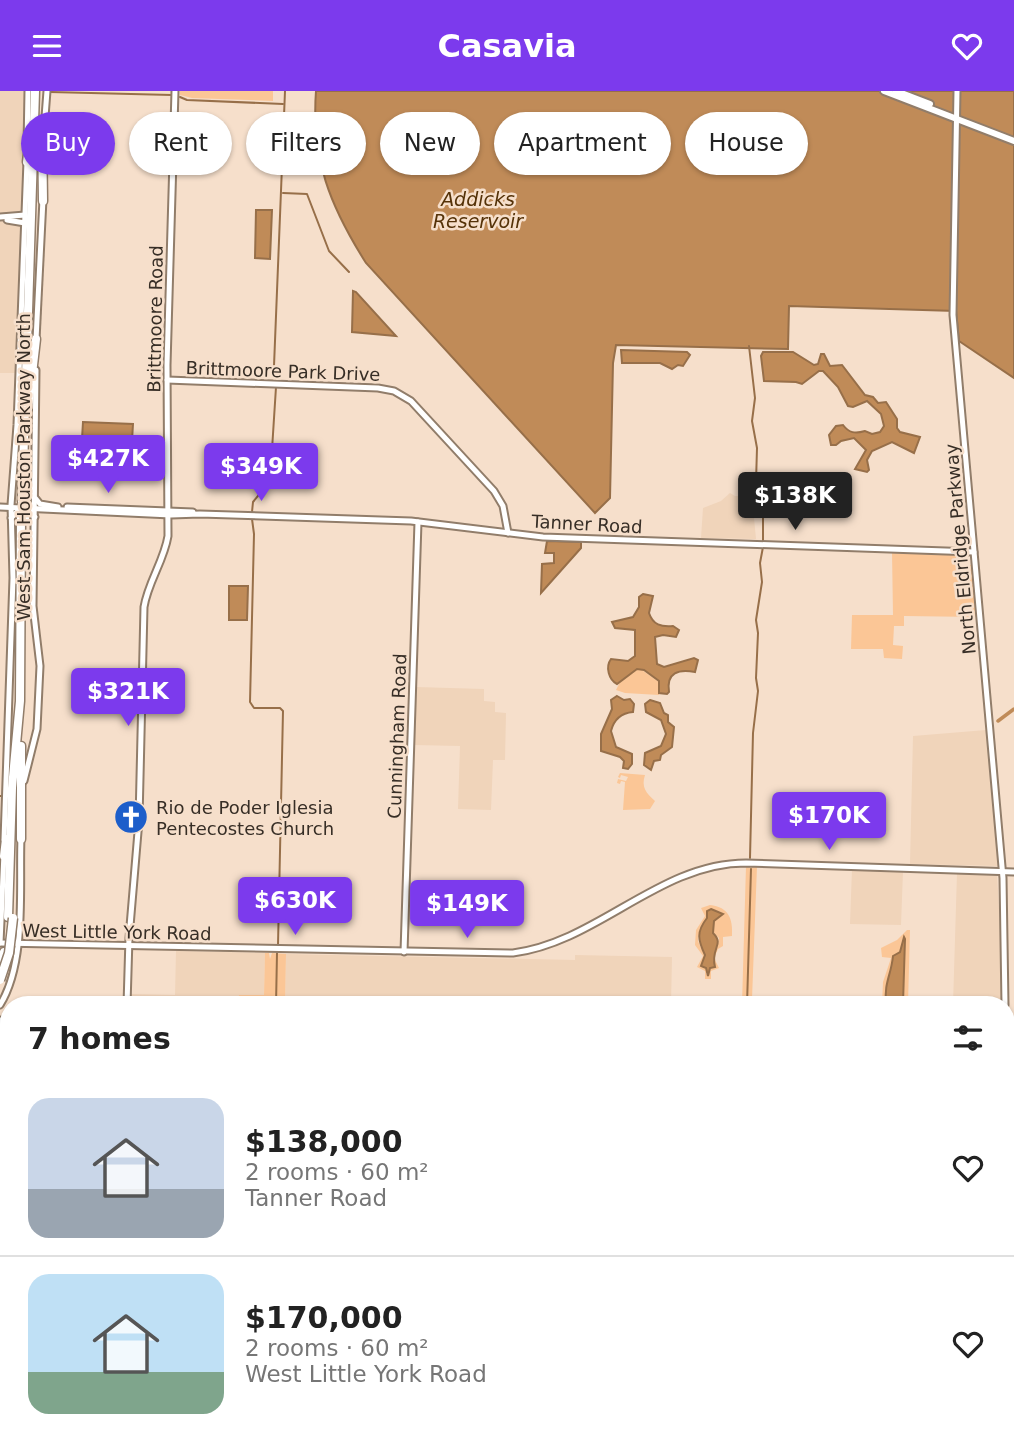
<!DOCTYPE html>
<meta charset="utf-8">
<style>
:root{--surface:#fff;--page:#f6f6f6;--text:#222;--muted:#767676;--line:#e0e0e0;--accent:#7c3aed}
body{margin:0;font-family:"DejaVu Sans",sans-serif;background:var(--page);color:var(--text);height:100vh;display:flex;flex-direction:column;font-size:26px;white-space:nowrap}
*{box-sizing:border-box;margin:0}
p{font-size:23px;color:var(--muted)}
.icon{flex:none;width:38px;height:38px;fill:none;stroke:currentColor;stroke-width:2;stroke-linecap:round;stroke-linejoin:round}
.map{position:relative;flex:1;overflow:hidden}
.details{position:absolute;left:0px;top:905px;width:1015px;height:450px;display:flex;flex-direction:column;background:var(--surface);border-radius:28px 28px 0 0;box-shadow:0 2px 5px #0004}
.details>*{flex:none}
.banner{position:absolute;left:21px;top:21px;width:973px;height:63px;display:flex;gap:14px}
.price{position:absolute;translate:-50% -60px;padding:0 16px;border-radius:7px;background:var(--accent);color:#fff;font-size:23px;line-height:46px;filter:drop-shadow(0 2px 4px #0008)}
.price::after{content:'';position:absolute;left:50%;top:42px;width:21px;height:16px;margin-left:-10px;background:inherit;clip-path:polygon(0 0,100% 0,50% 100%)}
.price.current{background:#222;color:#fff}
ul{padding:0;list-style:none}
li{display:flex;align-items:center;gap:21px;height:175px;padding:0 28px}
li+li{border-top:2px solid var(--line)}
li span{display:grid;place-items:center;flex:none;width:196px;height:140px;border-radius:21px;color:#555}
li>.icon{margin-inline-start:auto}
span .icon{width:84px;height:84px;fill:#fffc;stroke-width:1}
li b{font-size:30px}
h2{display:flex;justify-content:space-between;align-items:center;height:84px;padding:0 28px;font-size:30px}
.chip{padding:0 24px;border-radius:32px;background:var(--surface);box-shadow:0 2px 5px #0004;font-size:24px;line-height:63px}
.chip.current{background:var(--accent);color:#fff}
header{display:flex;justify-content:space-between;align-items:center;height:91px;padding:0 28px;background:var(--accent);color:#fff;font-size:32px;font-weight:800}
.map>svg:first-child{display:block}
.built{fill:#f0d4ba}
.green{fill:#fbc696;fill-rule:evenodd}
.water{fill:#c08b58;stroke:#976f49;stroke-width:2}
.lines{fill:none;stroke-linecap:round;stroke-linejoin:round}
.stream{stroke:#976f49;stroke-width:2}
.canal{stroke:#c08b58;stroke-width:3.5}
.secondary-casing{stroke:#917d6a;stroke-width:9}
.primary-casing{stroke:#917d6a;stroke-width:10}
.highway-casing{stroke:#917d6a;stroke-width:11}
.secondary{stroke:#fff;stroke-width:5}
.primary{stroke:#fff;stroke-width:6}
.highway{stroke:#fff;stroke-width:8}
.rail-casing{stroke:#66594e;stroke-width:4.5}
.rail{stroke:#f6dfcb;stroke-width:2;stroke-dasharray:5;stroke-linecap:butt}
.secondary-bridge-casing{stroke:#917d6a;stroke-width:9;stroke-linecap:butt}
.highway-bridge-casing{stroke:#917d6a;stroke-width:11;stroke-linecap:butt}
.secondary-bridge{stroke:#fff;stroke-width:5}
.highway-bridge{stroke:#fff;stroke-width:8}
.labels{text-anchor:middle;dominant-baseline:central;stroke-width:5;stroke-linejoin:round;paint-order:stroke}
.street-label{font-size:18px;fill:#372e26;stroke:#f6dfcb}
.poi-label{font-size:18px;fill:#372e26;stroke:#f6dfcb;text-anchor:start}
.water-label{font-size:19px;font-style:italic;fill:#553208;stroke:#f6dfcb}
</style>
<header><svg class="icon" aria-label="menu" viewBox="0 0 24 24"><path d="M4 6h16M4 12h16M4 18h16"/></svg>Casavia<svg class="icon" aria-label="heart" viewBox="0 0 24 24"><path d="M12 20l-8-8c-3-5 5-10 8-4 3-6 11-1 8 4z"/></svg></header>
<div class="map">
<svg width="1014" height="1354" viewBox="0 0 1014 1354">
<rect width="100%" height="100%" fill="#f6dfcb"/>
<g class="built">
<path d="M0,0H28L18,282H0Z"/>
<path d="M730,402L735,405H752L756,448L701,447L703,417L721,410Z"/>
<path d="M416,596L484,598V610L495,611V621L506,622L505,669H493L491,719L458,718L460,655L414,654Z"/>
<path d="M986,639L998,775L910,773L913,645Z"/>
<path d="M852,778L903,780L901,834L850,833Z"/>
<path d="M957,782L997,783L1001,853V913L953,914Z"/>
<path d="M176,860L265,862L264,905L239,904L238,913L131,914V903L175,904Z"/>
<path d="M286,863L575,869V864L672,866L671,913L285,914Z"/>
<path d="M447,1346H618V1354H504V1348Z"/>
<path d="M677,1346H979L975,1354H677Z"/>
</g>
<g class="green">
<path d="M180,0H273V10L192,7L180,4Z"/>
<path d="M892,461L956,462L957,474H972L977,526L904,525V535H894L893,554L903,555L902,568L884,567L883,558H851L852,524H893Z"/>
<path d="M636,579H642L659,591V604L625,602L616,599L620,591Z"/>
<path d="M620,682L645,684C641,696 646,702 655,710L650,718L623,719L625,691L621,690L620,693L617,692L618,688L626,690L628,686L621,684L620,687L618,686Z"/>
<path d="M746,775H757L752,908L760,909L761,911H752L751,914L742,913Z"/>
<path d="M710,814C729,816 733,828 732,845L723,846V855L718,858L714,867L719,877L711,880V888H705V880L697,876L703,865L695,854L696,839L705,825L701,817ZM711,818L721,821L722,824C713,828 714,832 712,840L719,847L718,853L712,864L715,874L709,877V884L706,883V877L701,875L705,865C703,860 699,854 698,849C698,838 708,832 706,821Z"/>
<path d="M907,839H910L908,913H882L883,891L891,867L882,866L881,857L897,849Z"/>
<path d="M265,862H269L270,868L272,862L286,863L285,913H238L239,904H264Z"/>
</g>
<g class="water">
<path d="M316,0H1014V287L959,250L956,220L789,215L788,258L616,254L613,272L610,407L595,422L366,172C330,115 311,68 316,0Z"/>
<path d="M256,119H272L270,168L255,167Z"/>
<path d="M353,200L356,201L396,245L352,241Z"/>
<path d="M621,259L687,261L690,264L683,275L678,274L672,278L660,272H622Z"/>
<path d="M763,261H793L814,274L818,273L821,263H824L830,275L842,274L865,304L873,306L878,312L886,311L897,328V337L900,341L920,346L914,362L892,351L872,360L867,369L869,379L867,381L855,378L866,359L854,347L841,350L836,354H831L829,344L836,335L843,334C849,342 855,343 865,340L872,343L880,341L884,335L881,323L867,310L853,316L848,315L838,296L823,280H819L802,293L796,291L764,290L761,265Z"/>
<path d="M83,331L133,333L132,350L82,348Z"/>
<path d="M547,450L581,451V457L541,502L542,473L554,472V462H545Z"/>
<path d="M229,495H248L247,529H229Z"/>
<path d="M643,503L653,505L649,522C653,534 661,536 673,535L679,539L676,546L663,544L655,546L657,573L664,576L694,567L698,569L695,581C679,578 666,581 669,601L667,603L659,602V590L644,579L637,578L617,593C609,589 605,576 611,568L628,570L635,565V539L615,537L612,531L633,526L639,516V506Z"/>
<path d="M617,605L624,609L630,608L634,613L633,621C622,622 614,628 611,640L616,656L632,663V673L628,678L623,677L624,670L620,666L601,660V643L612,618L611,609Z"/>
<path d="M650,609L660,612L664,622L668,624V631L674,636L672,656L661,664L660,669L654,670L651,679L644,674L645,662L661,655L666,643L661,629L646,621L645,613Z"/>
<path d="M452,794L506,796V805L451,804Z"/>
<path d="M711,818L723,823L714,830L713,842C725,854 710,857 715,876L710,877L708,885L706,877L701,875L705,864C698,849 696,841 707,827V820Z"/>
<path d="M904,846L905,848L903,913H886C884,891 891,885 893,865L900,861Z"/>
</g>
<g class="lines">
<g class="stream">
<path d="M50,1L172,4"/>
<path d="M180,6L187,9L283,13"/>
<path d="M283,102L307,103L329,160L349,181"/>
<path d="M749,255L755,307L752,330L757,357L756,391L763,427V451"/>
<path d="M276,290L274,275L285,0"/>
<path d="M252,421L253,411L270,390L276,296"/>
<path d="M252,428L254,443L250,611L254,617H280L283,620L278,854"/>
<path d="M0,705H2"/>
<path d="M750,767L753,642L758,600L756,587L758,542L756,529L762,491L760,472L763,456"/>
<path d="M276,914L277,862"/>
<path d="M747,914L751,778"/>
</g>
<path class="canal" d="M998,630L1014,618"/>
<g class="secondary-casing">
<g id="secondary">
<path d="M957,0L953,224L1003,787L1005,914"/>
<path d="M44,39L47,0"/>
<path d="M27,56L28,0"/>
<path d="M0,126L25,124"/>
<path d="M7,129L25,132"/>
<path d="M36,249L43,108"/>
<path d="M167,289L378,297L394,300L411,310L494,400L503,415L508,442"/>
<path d="M36,408L40,413L58,416"/>
<path d="M0,416L171,424L200,423L411,430L543,446L974,461"/>
<path d="M67,416L193,421"/>
<path d="M11,427L17,421L30,422L35,426"/>
<path d="M24,690L37,638L40,575L33,515L36,279"/>
<path d="M4,749L13,487L11,414L17,334L27,70"/>
<path d="M0,852L513,862C598,851 659,772 746,772L1014,781"/>
<path d="M0,852L4,762"/>
<path d="M404,861L418,431"/>
<path d="M0,914C27,870 19,797 21,746"/>
<path d="M127,914L129,847L139,729L144,516C148,491 164,470 168,445L167,274L175,0"/>
<path d="M0,929L6,943L8,958L0,1067"/>
<path d="M0,1024V1033"/>
<path d="M0,1289L9,1288"/>
<path d="M209,1346L214,1354"/>
<path d="M298,1346L308,1354"/>
<path d="M328,1346L337,1354"/>
<path d="M439,1346L443,1354"/>
<path d="M443,1346L448,1354"/>
<path d="M977,1354L981,1346"/>
<path d="M982,1354L985,1346"/>
</g>
</g>
<g class="primary-casing">
<g id="primary">
<path d="M884,0L1014,50"/>
<path d="M896,0L930,13"/>
<path d="M1006,1203L1014,1204"/>
</g>
</g>
<g class="highway-casing">
<g id="highway">
<path d="M39,30L42,39L43,110"/>
<path d="M27,71L29,55"/>
<path d="M28,318L36,248"/>
<path d="M22,410L35,0"/>
<path d="M21,748V655"/>
<path d="M4,765L6,748"/>
<path d="M8,826L12,697L20,610L21,426"/>
<path d="M0,874L4,861"/>
<path d="M0,1099L9,1104"/>
<path d="M0,1111L9,1116"/>
<path d="M0,1119L9,1123"/>
<path d="M309,1346L318,1354"/>
<path d="M319,1346L329,1354"/>
</g>
</g>
<use href="#secondary" class="secondary"/>
<use href="#primary" class="primary"/>
<use href="#highway" class="highway"/>
<g class="rail-casing">
<g id="rail">
<path d="M306,914L319,910H346"/>
<path d="M0,1055L9,1063"/>
<path d="M335,1346L345,1354"/>
</g>
</g>
<use href="#rail" class="rail"/>
<g class="secondary-bridge-casing">
<path id="secondary-bridge" d="M0,1062L9,1069"/>
</g>
<g class="highway-bridge-casing">
<g id="highway-bridge">
<path d="M25,427L26,403"/>
<path d="M0,889L9,862L13,827"/>
</g>
</g>
<use href="#secondary-bridge" class="secondary-bridge"/>
<use href="#highway-bridge" class="highway-bridge"/>
</g>
<defs>
<g id="church-disc" transform="scale(1.75)"><circle r="9.5" fill="#1d5eca" stroke="#f6dfcb"/><path d="M-1.2-6h2.4v3.5h3.3v2.4h-3.3V6h-2.4V-.1h-3.3v-2.4h3.3Z" fill="#fff"/></g>
</defs>
<g fill-rule="evenodd">
<use href="#church-disc" x="131" y="726"/>
</g>
<g class="labels">
<g class="street-label">
<text transform="translate(155 228) rotate(-89)">Brittmoore Road</text>
<text transform="translate(283 280) rotate(2)">Brittmoore Park Drive</text>
<text transform="translate(23 376) rotate(-90)">West Sam Houston Parkway North</text>
<text transform="translate(587 433) rotate(3)">Tanner Road</text>
<text transform="translate(960 458) rotate(-95)">North Eldridge Parkway</text>
<text transform="translate(397 645) rotate(-88)">Cunningham Road</text>
<text transform="translate(117 841) rotate(1)">West Little York Road</text>
</g>
<g class="poi-label">
<text x="156" y="716">Rio de Poder Iglesia<tspan x="156" dy="21">Pentecostes Church</tspan></text>
</g>
<g class="water-label">
<text x="478" y="108">Addicks<tspan x="478" dy="22">Reservoir</tspan></text>
</g>
</g>
</svg>
<b class="price" style="left:108px;top:404px">$427K</b>
<b class="price" style="left:261px;top:412px">$349K</b>
<b class="price current" style="left:795px;top:441px">$138K</b>
<b class="price" style="left:128px;top:637px">$321K</b>
<b class="price" style="left:829px;top:761px">$170K</b>
<b class="price" style="left:295px;top:846px">$630K</b>
<b class="price" style="left:467px;top:849px">$149K</b>
<div class="banner">
<a class="chip current">Buy</a>
<a class="chip">Rent</a>
<a class="chip">Filters</a>
<a class="chip">New</a>
<a class="chip">Apartment</a>
<a class="chip">House</a>
</div>
<section class="details">
<h2>7 homes<svg class="icon" aria-label="filters" viewBox="0 0 24 24"><path d="M4 7h16M4 17h16"/><circle cx="9" cy="7" r="2"/><circle cx="15" cy="17" r="2"/></svg></h2>
<ul>
<li><span style="background:linear-gradient(#c9d6e8 65%,#9aa5b1 0)"><svg class="icon" aria-label="home" viewBox="0 0 24 24"><path d="M3 11l9-7 9 7M6 9v11h12V9"/></svg></span><div><b>$138,000</b><p>2 rooms · 60 m²</p><p>Tanner Road</p></div><svg class="icon" aria-label="heart" viewBox="0 0 24 24"><path d="M12 20l-8-8c-3-5 5-10 8-4 3-6 11-1 8 4z"/></svg></li>
<li><span style="background:linear-gradient(#bfe0f5 70%,#7fa58c 0)"><svg class="icon" aria-label="home" viewBox="0 0 24 24"><path d="M3 11l9-7 9 7M6 9v11h12V9"/></svg></span><div><b>$170,000</b><p>2 rooms · 60 m²</p><p>West Little York Road</p></div><svg class="icon" aria-label="heart" viewBox="0 0 24 24"><path d="M12 20l-8-8c-3-5 5-10 8-4 3-6 11-1 8 4z"/></svg></li>
</ul>
</section>
</div>
